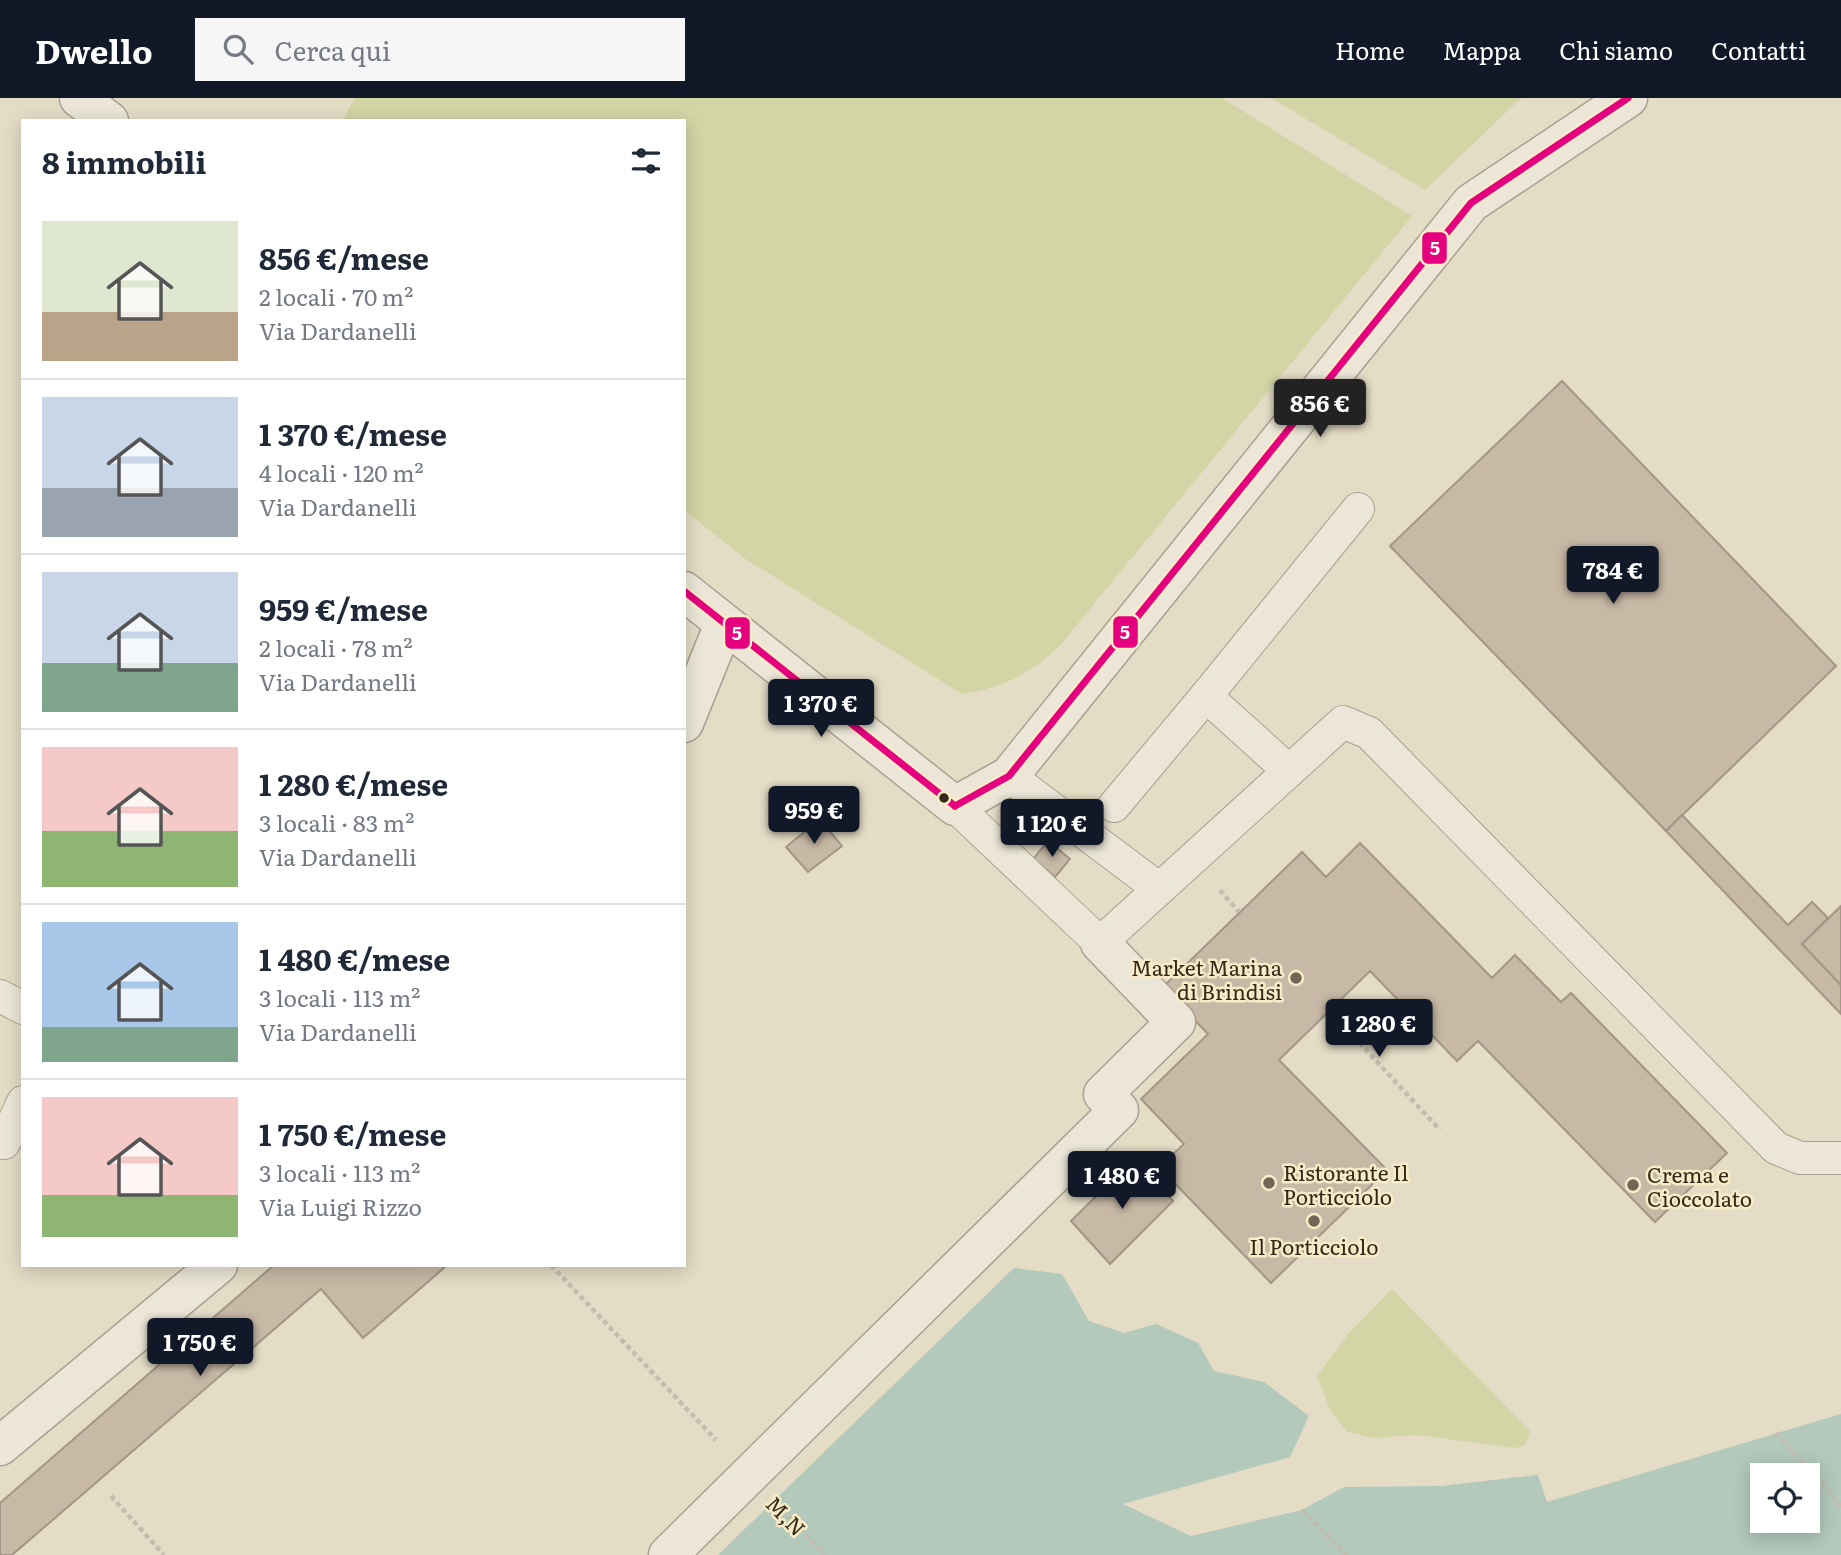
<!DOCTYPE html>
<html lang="it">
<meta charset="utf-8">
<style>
:root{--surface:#fff;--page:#f6f6f7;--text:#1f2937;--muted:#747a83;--line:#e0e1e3;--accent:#111827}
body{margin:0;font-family:Literata,serif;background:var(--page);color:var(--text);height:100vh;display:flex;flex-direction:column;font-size:26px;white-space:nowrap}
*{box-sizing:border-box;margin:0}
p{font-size:23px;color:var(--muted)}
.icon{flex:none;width:38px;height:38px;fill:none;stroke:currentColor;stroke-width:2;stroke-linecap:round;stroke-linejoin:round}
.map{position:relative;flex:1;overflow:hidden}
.sheet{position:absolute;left:21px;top:21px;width:665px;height:1148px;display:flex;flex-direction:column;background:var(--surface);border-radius:0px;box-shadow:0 4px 18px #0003}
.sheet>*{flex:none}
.fabs{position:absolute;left:1750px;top:1365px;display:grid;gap:14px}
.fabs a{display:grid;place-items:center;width:70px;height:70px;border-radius:0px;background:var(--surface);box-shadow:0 4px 18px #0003;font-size:35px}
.price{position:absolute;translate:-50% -60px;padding:0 16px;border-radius:7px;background:var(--accent);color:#fff;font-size:23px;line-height:46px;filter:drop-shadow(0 2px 4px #0008)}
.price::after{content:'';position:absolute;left:50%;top:42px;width:21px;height:16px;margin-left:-10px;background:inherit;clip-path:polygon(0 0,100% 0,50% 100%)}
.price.current{background:#222;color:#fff}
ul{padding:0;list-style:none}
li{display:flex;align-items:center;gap:21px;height:175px;padding:0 21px}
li+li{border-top:2px solid var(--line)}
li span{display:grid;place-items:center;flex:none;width:196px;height:140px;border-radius:0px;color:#555}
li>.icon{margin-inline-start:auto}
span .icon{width:84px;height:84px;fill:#fffc;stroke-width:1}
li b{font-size:30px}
h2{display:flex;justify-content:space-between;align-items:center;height:84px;padding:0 21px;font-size:30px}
header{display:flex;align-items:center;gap:42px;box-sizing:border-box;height:98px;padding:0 35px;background:var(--accent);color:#fff}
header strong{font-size:33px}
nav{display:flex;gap:38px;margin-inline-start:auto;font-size:24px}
.search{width:490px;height:63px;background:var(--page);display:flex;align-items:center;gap:18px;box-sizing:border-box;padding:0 24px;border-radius:0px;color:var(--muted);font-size:26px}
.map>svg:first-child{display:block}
.green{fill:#d3d5a6}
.water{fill:#b2c9bb;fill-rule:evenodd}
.building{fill:#c8b9a6;stroke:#a39685;stroke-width:2}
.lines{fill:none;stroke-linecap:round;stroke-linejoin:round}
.lane-casing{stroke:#a8a090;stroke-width:34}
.street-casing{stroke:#a8a090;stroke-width:41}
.path{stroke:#c3bdb0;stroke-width:4.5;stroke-dasharray:5 3.5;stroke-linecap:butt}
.lane{stroke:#ebe6d8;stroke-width:32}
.street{stroke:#ebe6d8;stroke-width:38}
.bus-1-casing{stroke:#f8ecc8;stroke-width:12}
.bus-1{stroke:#e5007d;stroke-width:7}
.bus-dot{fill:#352719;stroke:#f8ecc8;stroke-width:2.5}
.poi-dot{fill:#726655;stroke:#f8ecc8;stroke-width:2.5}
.labels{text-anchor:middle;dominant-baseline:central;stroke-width:5;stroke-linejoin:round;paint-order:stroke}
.poi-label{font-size:21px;fill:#352719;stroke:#f8ecc8;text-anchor:start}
.street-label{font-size:21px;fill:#352719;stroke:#f8ecc8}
.line-badge{stroke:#f8ecc8;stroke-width:2.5}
.badge-label{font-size:19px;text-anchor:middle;font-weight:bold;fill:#fff}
</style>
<header>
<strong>Dwello</strong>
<div class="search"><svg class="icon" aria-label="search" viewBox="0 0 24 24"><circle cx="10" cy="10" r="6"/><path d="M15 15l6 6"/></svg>Cerca qui</div>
<nav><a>Home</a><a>Mappa</a><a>Chi siamo</a><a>Contatti</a></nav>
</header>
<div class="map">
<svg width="1841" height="1457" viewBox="0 0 1841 1457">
<rect width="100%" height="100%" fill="#e4dcc5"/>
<g class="green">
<path d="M354,0H1222L1412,118L1058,550C1025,578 1005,589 962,596L744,460L684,412V23H343Z"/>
<path d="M1271,0H1521L1425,92Z"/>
<path d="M1392,1191L1530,1333L1526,1346L1518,1350L1416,1337L1375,1340L1347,1334L1330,1312L1317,1278L1348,1236Z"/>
</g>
<path class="water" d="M1014,1170L1062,1176L1089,1223L1124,1235L1156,1226L1198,1245L1214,1273L1264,1284L1309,1318L1290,1359L1123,1406L1191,1438L1302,1412L1344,1389L1441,1388L1538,1377L1547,1404L1841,1316V1457H718ZM1762,1377H1808V1423H1762Z"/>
<g class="building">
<path d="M1562,283L1836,568L1666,733L1390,448Z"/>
<path d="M1682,717L1788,827L1812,804L1828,820L1802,846L1841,887V916L1666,733Z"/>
<path d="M820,721L842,748L808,774L786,749Z"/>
<path d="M1048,743L1070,761L1055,779L1033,761Z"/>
<path d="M1360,745L1492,880L1515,857L1561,904L1571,895L1727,1055L1655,1124L1478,943L1457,963L1370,873L1279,962L1387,1072L1271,1185L1159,1069L1184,1046L1141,1001L1208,936L1163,889L1302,754L1326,779Z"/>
<path d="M1841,808V887L1802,846Z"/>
<path d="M1135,1060L1173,1103L1110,1166L1071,1123Z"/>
<path d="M274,1167H441L444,1170L363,1240L321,1191L12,1457H0V1405Z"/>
</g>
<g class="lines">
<g class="lane-casing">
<g id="lane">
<path d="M1289,673L1206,598L1358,411"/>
<path d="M1009,678L1158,790"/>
<path d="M955,708L1100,845L1343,624L1369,635L1776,1050L1800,1060H1841"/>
<path d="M1114,708L1206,598"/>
<path d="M0,898L23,910"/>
<path d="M4,1045L23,1004"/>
</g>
</g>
<g class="street-casing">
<g id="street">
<path d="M79,0L109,23"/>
<path d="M684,493L955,708L1009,678L1471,105L1628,0"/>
<path d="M684,625L724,526"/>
<path d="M0,1348L218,1167"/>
<path d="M668,1457L1119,1012L1103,996L1176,924L1100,845"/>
</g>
</g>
<g class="path">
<path d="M1220,792L1239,814"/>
<path d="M1330,913L1440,1032"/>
<path d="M551,1167L716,1342"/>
<path d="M1776,1335L1841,1408"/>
<path d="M111,1398L164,1457"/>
<path d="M782,1412L825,1457"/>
<path d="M1302,1412L1346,1457"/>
</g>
<use href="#lane" class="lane"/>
<use href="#street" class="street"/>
<g class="bus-1-casing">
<g id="bus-1">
<path d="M684,493L955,708"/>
<path d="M955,708L1009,678L1471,105L1628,0"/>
</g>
</g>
<use href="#bus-1" class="bus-1"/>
</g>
<circle class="bus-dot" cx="944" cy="700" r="6"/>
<g class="poi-dot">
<circle cx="1296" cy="880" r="7"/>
<circle cx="1269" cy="1085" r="7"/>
<circle cx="1633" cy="1087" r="7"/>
<circle cx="1314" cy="1123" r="7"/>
</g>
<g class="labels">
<g class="poi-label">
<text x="1282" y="868" text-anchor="end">Market Marina<tspan x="1282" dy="24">di Brindisi</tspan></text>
<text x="1283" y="1073">Ristorante Il<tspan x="1283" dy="24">Porticciolo</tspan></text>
<text x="1647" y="1075">Crema e<tspan x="1647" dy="24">Cioccolato</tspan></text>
<text x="1314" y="1147" text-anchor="middle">Il Porticciolo</text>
</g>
<g class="street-label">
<text transform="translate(787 1417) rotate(46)">M,N</text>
</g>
</g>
<g class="line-badge">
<rect x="1421" y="133" width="27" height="34" rx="7" fill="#e5007d"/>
<rect x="1112" y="517" width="27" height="34" rx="7" fill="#e5007d"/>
<rect x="724" y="518" width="27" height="34" rx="7" fill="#e5007d"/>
</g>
<g class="badge-label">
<text x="1435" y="157">5</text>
<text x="1125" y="541">5</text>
<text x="737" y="542">5</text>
</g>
</svg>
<div class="fabs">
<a><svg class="icon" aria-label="locate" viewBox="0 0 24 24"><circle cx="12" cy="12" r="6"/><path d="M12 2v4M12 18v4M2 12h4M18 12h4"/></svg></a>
</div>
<b class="price current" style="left:1320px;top:341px">856 €</b>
<b class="price" style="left:1613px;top:508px">784 €</b>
<b class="price" style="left:821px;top:641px">1 370 €</b>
<b class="price" style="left:814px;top:748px">959 €</b>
<b class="price" style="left:1052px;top:761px">1 120 €</b>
<b class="price" style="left:1379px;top:961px">1 280 €</b>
<b class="price" style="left:1122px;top:1113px">1 480 €</b>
<b class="price" style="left:200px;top:1280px">1 750 €</b>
<section class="sheet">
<h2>8 immobili<svg class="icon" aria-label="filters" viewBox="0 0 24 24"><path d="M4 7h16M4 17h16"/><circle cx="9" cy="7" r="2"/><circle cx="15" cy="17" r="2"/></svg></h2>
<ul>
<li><span style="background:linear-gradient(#dfe7d0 65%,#b9a48a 0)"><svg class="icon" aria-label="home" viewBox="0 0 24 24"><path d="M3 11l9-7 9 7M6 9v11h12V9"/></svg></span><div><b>856 €/mese</b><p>2 locali · 70 m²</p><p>Via Dardanelli</p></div></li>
<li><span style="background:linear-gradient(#c9d6e8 65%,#9aa5b1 0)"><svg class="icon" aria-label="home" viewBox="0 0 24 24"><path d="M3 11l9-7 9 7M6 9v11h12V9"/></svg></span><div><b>1 370 €/mese</b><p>4 locali · 120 m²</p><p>Via Dardanelli</p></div></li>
<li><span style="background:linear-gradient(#c9d6e8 65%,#7fa58c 0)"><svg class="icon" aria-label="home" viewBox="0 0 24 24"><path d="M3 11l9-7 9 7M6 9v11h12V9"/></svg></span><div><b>959 €/mese</b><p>2 locali · 78 m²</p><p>Via Dardanelli</p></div></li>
<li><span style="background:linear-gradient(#f6c9c9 60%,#8fb573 0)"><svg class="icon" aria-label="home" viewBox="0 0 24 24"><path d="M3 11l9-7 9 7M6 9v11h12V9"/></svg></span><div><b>1 280 €/mese</b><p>3 locali · 83 m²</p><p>Via Dardanelli</p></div></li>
<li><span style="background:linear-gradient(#a9c7e8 75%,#7fa58c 0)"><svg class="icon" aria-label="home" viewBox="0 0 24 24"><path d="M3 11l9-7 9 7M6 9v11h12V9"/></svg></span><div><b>1 480 €/mese</b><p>3 locali · 113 m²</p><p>Via Dardanelli</p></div></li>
<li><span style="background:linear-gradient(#f6c9c9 70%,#8fb573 0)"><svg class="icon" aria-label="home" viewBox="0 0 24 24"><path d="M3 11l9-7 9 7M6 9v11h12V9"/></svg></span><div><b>1 750 €/mese</b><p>3 locali · 113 m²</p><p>Via Luigi Rizzo</p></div></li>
</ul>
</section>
</div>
